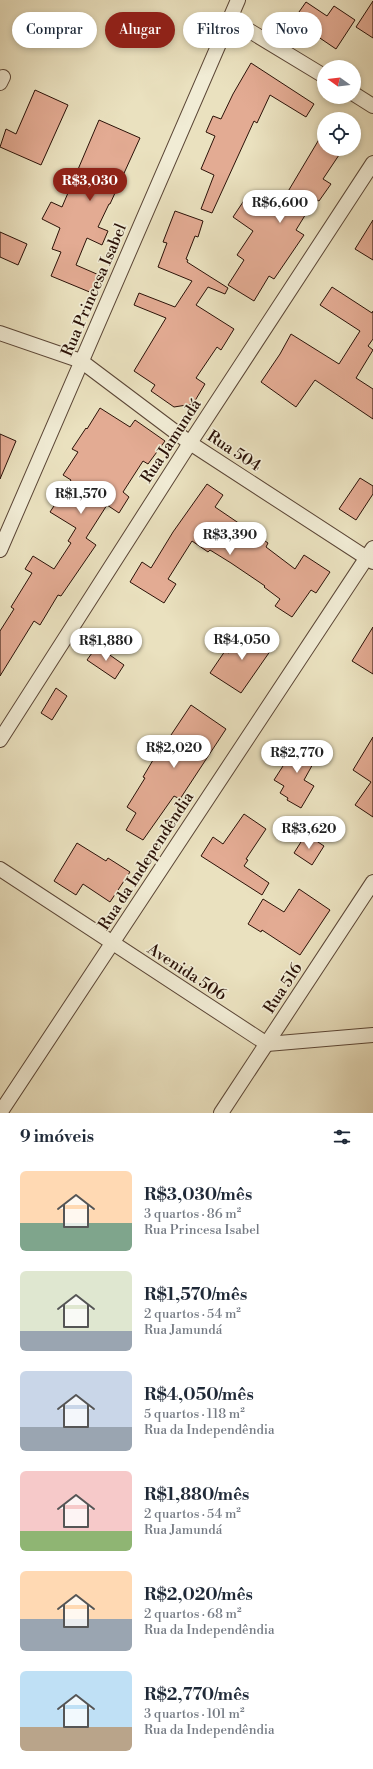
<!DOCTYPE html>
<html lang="pt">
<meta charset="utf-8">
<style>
:root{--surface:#fff;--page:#f6f6f7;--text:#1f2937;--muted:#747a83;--accent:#8f2418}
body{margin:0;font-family:"Libre Bodoni",serif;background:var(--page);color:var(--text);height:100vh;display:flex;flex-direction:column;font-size:15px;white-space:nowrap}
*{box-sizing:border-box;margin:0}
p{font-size:13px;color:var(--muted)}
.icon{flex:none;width:22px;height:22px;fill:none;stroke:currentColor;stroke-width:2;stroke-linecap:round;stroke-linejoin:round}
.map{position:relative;height:1113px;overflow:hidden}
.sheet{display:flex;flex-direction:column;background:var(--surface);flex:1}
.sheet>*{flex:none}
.top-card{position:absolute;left:12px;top:12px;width:349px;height:36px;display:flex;gap:8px}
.needle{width:26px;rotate:285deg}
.tools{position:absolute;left:317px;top:60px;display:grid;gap:8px}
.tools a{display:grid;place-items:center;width:44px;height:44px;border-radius:50%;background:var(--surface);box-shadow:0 2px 6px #0003;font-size:20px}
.price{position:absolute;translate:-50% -34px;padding:0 9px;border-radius:14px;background:#fff;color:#222;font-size:13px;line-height:26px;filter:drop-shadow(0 1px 2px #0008)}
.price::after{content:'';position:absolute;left:50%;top:24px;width:12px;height:9px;margin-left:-6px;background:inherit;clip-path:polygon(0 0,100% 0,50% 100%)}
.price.current{background:var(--accent);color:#fff}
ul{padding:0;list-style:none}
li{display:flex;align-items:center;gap:12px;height:100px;padding:0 20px}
li span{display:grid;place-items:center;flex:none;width:112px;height:80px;border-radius:6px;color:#555}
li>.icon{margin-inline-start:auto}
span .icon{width:48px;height:48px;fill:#fffc;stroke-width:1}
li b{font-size:17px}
h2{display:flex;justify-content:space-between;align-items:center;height:48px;padding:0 20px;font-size:17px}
.tag{padding:0 14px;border-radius:18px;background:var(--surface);box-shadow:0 2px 6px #0003;font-size:14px;line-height:36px}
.tag.current{background:var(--accent);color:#fff}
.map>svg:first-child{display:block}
.building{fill:#e3ab93;stroke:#2b1208}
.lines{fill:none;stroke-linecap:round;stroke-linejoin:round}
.minor-casing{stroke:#5b4636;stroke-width:16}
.minor{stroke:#f1ecd5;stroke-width:14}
.labels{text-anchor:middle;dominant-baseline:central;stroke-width:3.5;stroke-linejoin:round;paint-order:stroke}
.street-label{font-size:16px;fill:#2b1208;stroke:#f1ecd5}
</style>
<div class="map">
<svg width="373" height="1113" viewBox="0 0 373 1113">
<rect width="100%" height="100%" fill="#eae1bf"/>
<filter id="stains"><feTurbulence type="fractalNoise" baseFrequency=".005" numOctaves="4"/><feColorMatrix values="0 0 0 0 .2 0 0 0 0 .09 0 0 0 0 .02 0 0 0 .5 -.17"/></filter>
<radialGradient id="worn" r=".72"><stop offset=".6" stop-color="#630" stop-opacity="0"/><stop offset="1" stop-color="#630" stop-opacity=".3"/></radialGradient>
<g class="building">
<path d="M373,1V38L356,27Z"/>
<path d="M306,2L327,16L334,6L355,20L336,49L311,32L304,41L287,29Z"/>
<path d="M251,63L314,104L306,117L270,95L257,123L254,121L212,213L201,209L214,175L201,169L215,136L206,132L213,116L221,119L233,94Z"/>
<path d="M35,90L68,105L41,165L0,147L6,129L16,134Z"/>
<path d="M99,120L140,138L110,204H109L98,227L108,231L102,245L87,238L76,265L99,275L92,293L51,276L61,252L52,249L60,228L42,219L51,202L62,207Z"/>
<path d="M324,131V149H343L323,179L331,184L319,201L315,199L296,230L304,235L274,279L269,276L254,301L228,285L244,260L237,255L253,231L233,217L247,196L274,215Z"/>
<path d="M175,211L203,221L198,237L195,236L186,259L188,260L187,262L228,288L225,294L208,287L196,305L234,329L221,350L217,347L196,378L205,384L193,404L174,407L151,391L155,385L134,371L166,318L134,305L139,293L175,307L192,281L158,267L167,243L163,242Z"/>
<path d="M373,220V260L355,249Z"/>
<path d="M0,232L27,244L18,265L0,257Z"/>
<path d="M332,287L372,313L373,311V339L368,346L373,350L356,378L373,389V419L315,380L296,407L261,382L280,354L291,334L339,364L360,331L320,305Z"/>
<path d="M100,408L130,427L135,420L165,441L148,464L143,461L123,492L129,497L119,513L107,505L86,538L96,545L61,596L58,595L40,625L34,621L0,676V631L14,609L11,607L32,573L25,569L33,556L54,569L71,543L68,541L76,528L50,512L71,480L63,475L78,452L72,449L86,428L87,429Z"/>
<path d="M0,434L16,441L0,479Z"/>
<path d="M360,478L373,486V494L356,520L339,509Z"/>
<path d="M207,484L223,495L215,507L268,543L266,547L295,569L304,555L330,572L316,593L311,590L292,617L275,606L280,599L264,587L265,586L231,563L210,550L208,552L192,541L168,579L176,584L164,603L130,582L142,562L151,568L173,532Z"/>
<path d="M373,627V674L352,661Z"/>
<path d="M244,629L273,647L241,693L210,673L225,651L229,653Z"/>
<path d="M97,646L124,665L115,679L87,660Z"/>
<path d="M56,688L67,696L52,720L41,713Z"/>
<path d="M191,705L226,729L180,799L174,796L143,840L126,830L136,813L127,807L145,778L143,777L156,755L157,756Z"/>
<path d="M373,737V817L355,805L371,782L353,770Z"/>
<path d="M299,741L319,753L304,780L314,786L301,808L287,800L288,798L280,793L284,786L274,780Z"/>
<path d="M244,814L266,829L246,859L248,860L244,866L269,883L262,895L201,856L213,837L223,844Z"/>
<path d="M306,834L324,846L312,865L294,853Z"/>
<path d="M77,843L106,861L108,858L130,872L110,902L83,884L76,895L54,881Z"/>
<path d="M299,889L330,910L300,955L262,930L261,932L248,924L263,899L284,912Z"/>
</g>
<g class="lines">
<g class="minor-casing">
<g id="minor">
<path d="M230,19L324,76"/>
<path d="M0,83L3,77"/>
<path d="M354,94L373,106"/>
<path d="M0,333L81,361L190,443L373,562"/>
<path d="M0,550L238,0"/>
<path d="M0,740L190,443L373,163"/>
<path d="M0,869L267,1044L373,1035"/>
<path d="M0,1113L373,548"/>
<path d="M221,1113L373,882"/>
</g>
</g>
<use href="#minor" class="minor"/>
</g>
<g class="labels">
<g class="street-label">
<text transform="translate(94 290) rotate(-67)">Rua Princesa Isabel</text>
<text transform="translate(171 441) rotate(-57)">Rua Jamundá</text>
<text transform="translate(234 451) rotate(33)">Rua 504</text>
<text transform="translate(146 861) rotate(-57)">Rua da Independêndia</text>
<text transform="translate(187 972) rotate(33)">Avenida 506</text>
<text transform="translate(283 988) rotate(-57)">Rua 516</text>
</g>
</g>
<rect width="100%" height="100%" filter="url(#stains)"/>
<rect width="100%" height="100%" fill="url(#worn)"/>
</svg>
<div class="tools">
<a><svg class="needle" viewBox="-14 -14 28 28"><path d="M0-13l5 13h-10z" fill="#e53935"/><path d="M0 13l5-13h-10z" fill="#747a83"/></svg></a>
<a><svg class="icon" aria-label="locate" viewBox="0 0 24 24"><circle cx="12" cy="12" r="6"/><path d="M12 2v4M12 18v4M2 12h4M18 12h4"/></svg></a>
</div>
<b class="price current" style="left:90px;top:202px">R$3,030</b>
<b class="price" style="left:280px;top:224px">R$6,600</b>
<b class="price" style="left:81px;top:515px">R$1,570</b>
<b class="price" style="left:230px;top:556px">R$3,390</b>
<b class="price" style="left:242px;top:661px">R$4,050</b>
<b class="price" style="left:106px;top:662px">R$1,880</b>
<b class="price" style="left:174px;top:769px">R$2,020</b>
<b class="price" style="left:297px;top:774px">R$2,770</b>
<b class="price" style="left:309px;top:850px">R$3,620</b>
<div class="top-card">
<a class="tag">Comprar</a>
<a class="tag current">Alugar</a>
<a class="tag">Filtros</a>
<a class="tag">Novo</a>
</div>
</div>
<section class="sheet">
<h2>9 imóveis<svg class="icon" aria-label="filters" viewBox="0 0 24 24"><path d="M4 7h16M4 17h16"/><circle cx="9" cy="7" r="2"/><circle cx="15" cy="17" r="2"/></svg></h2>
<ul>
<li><span style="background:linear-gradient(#ffd9b3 65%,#7fa58c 0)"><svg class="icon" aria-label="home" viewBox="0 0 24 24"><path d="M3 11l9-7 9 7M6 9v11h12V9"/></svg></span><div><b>R$3,030/mês</b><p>3 quartos · 86 m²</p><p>Rua Princesa Isabel</p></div></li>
<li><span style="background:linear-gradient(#dfe7d0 75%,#9aa5b1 0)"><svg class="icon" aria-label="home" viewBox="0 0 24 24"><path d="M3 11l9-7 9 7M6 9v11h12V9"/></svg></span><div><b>R$1,570/mês</b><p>2 quartos · 54 m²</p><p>Rua Jamundá</p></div></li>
<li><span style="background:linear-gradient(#c9d6e8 70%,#9aa5b1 0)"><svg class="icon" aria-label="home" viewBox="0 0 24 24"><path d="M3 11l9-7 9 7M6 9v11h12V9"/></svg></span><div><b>R$4,050/mês</b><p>5 quartos · 118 m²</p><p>Rua da Independêndia</p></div></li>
<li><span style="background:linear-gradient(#f6c9c9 75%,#8fb573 0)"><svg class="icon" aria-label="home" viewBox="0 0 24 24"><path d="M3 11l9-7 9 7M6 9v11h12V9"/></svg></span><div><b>R$1,880/mês</b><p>2 quartos · 54 m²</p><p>Rua Jamundá</p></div></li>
<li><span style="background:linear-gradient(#ffd9b3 60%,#9aa5b1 0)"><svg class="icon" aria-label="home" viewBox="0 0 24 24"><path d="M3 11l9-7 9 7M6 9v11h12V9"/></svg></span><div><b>R$2,020/mês</b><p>2 quartos · 68 m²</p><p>Rua da Independêndia</p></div></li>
<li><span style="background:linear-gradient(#bfe0f5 70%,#b9a48a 0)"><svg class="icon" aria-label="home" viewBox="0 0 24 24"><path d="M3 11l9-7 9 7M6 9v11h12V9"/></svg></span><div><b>R$2,770/mês</b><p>3 quartos · 101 m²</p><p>Rua da Independêndia</p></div></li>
</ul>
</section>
